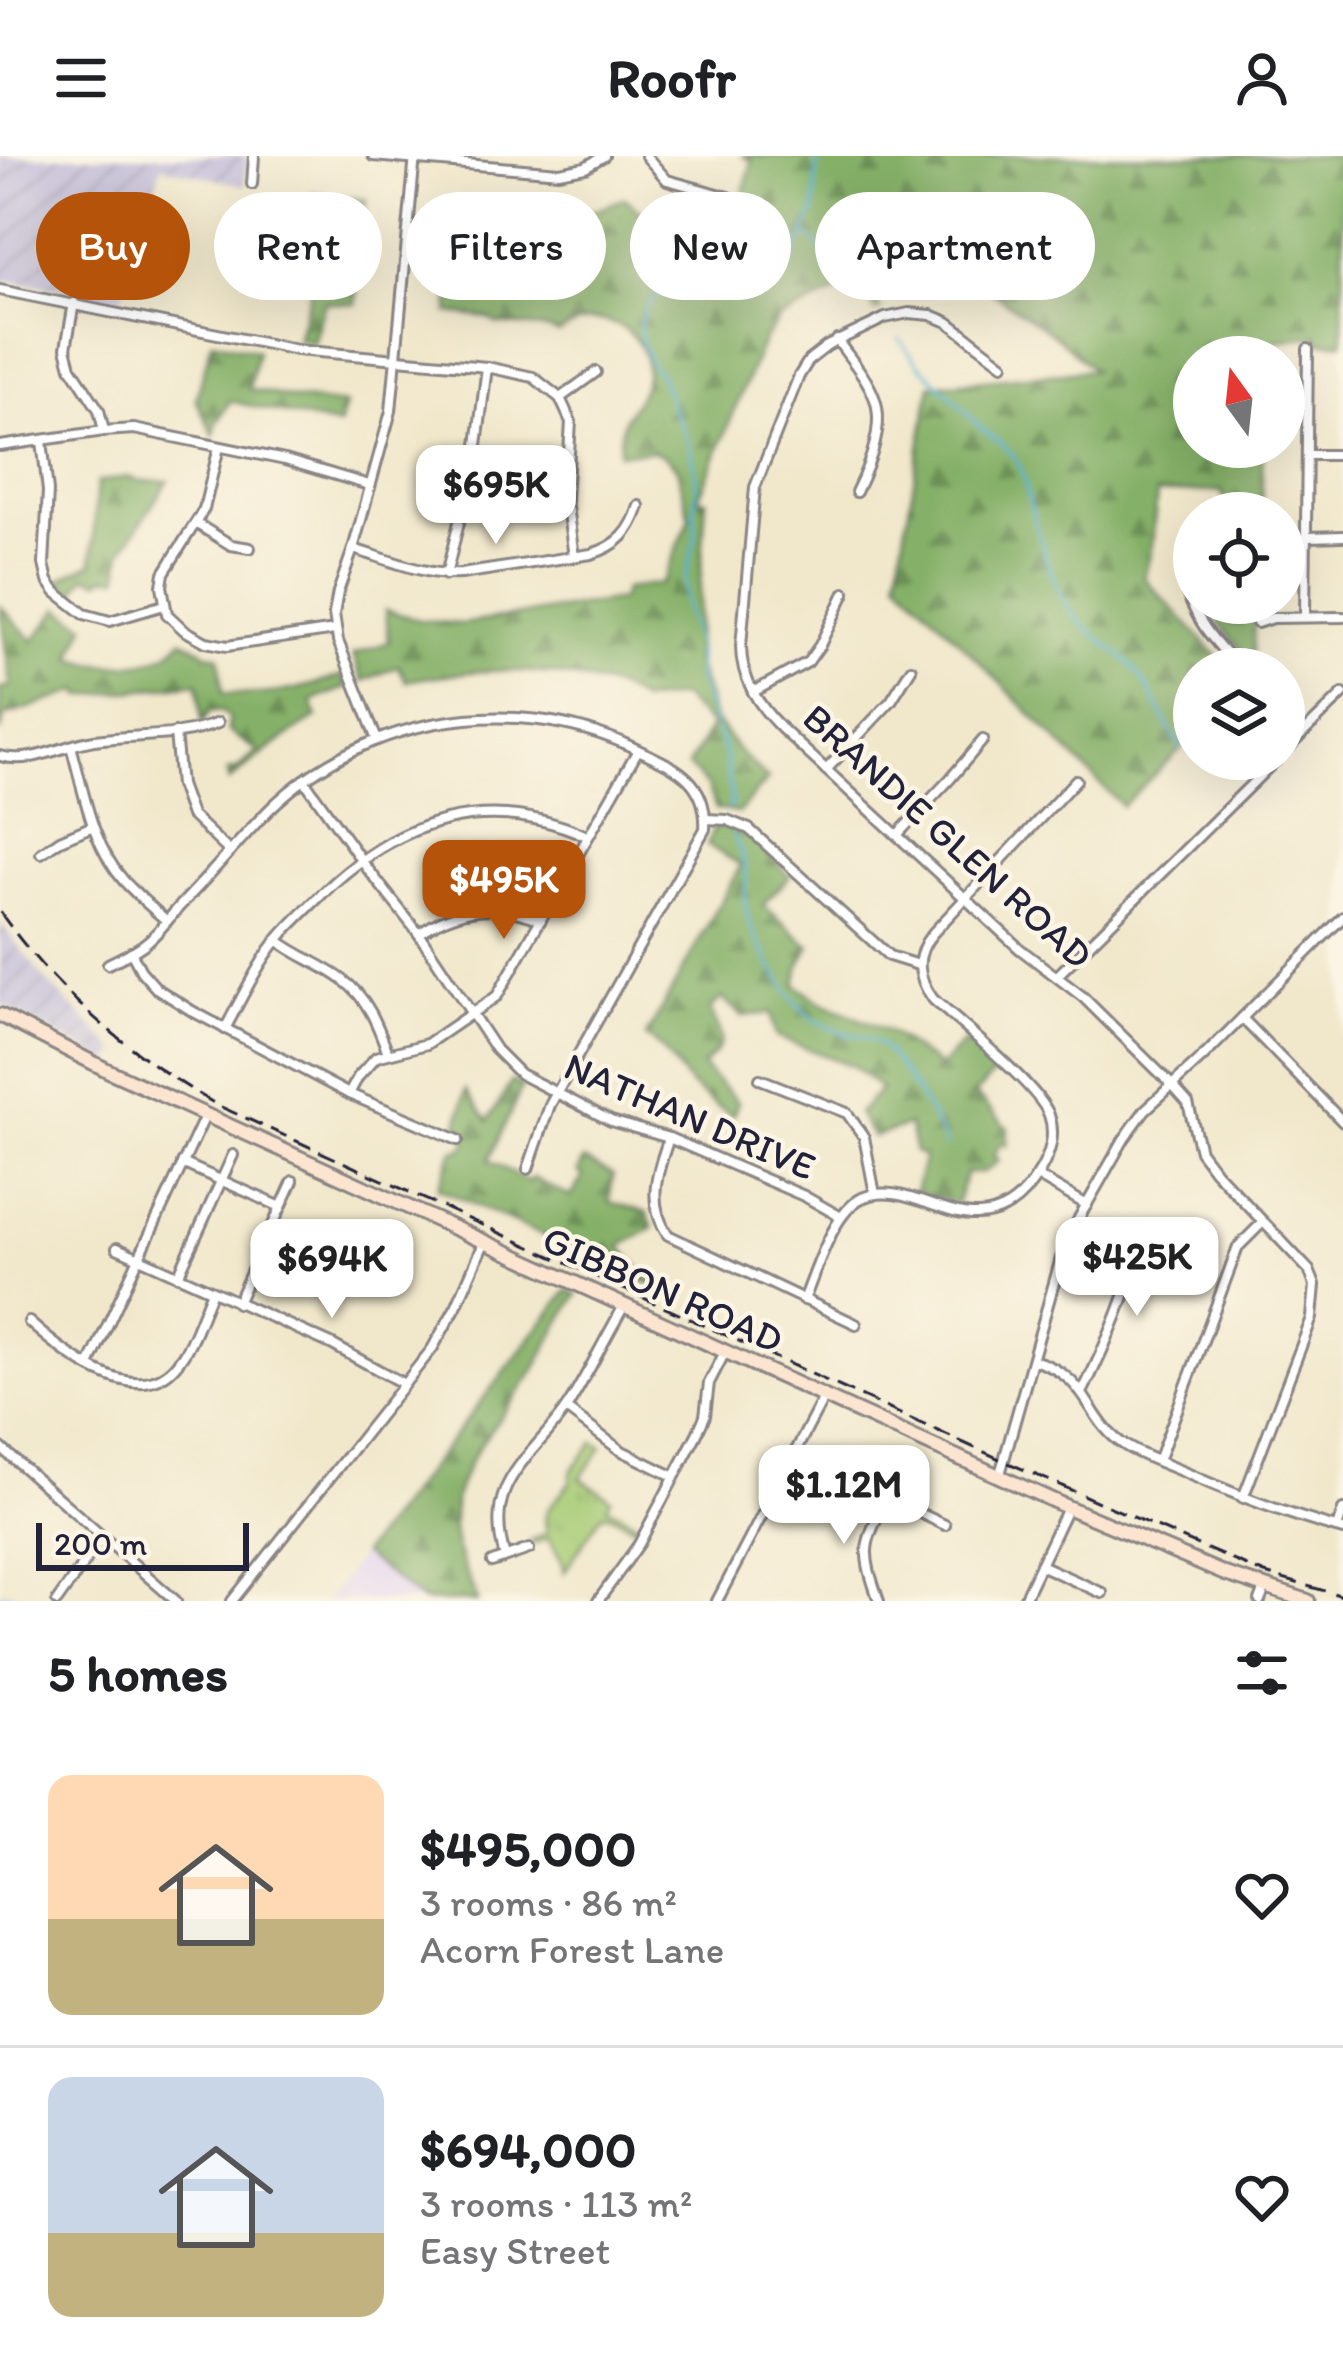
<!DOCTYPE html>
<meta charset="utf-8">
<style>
:root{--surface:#fff;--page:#f2f2f2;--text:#202124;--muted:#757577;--line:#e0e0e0;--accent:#b45309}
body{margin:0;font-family:Itim,sans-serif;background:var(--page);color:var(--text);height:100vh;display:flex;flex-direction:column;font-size:45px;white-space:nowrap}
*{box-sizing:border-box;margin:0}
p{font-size:39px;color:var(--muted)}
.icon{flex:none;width:66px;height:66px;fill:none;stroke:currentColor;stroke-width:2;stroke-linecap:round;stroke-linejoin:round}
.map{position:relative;height:1445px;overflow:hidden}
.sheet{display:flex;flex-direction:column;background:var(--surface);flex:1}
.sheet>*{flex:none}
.top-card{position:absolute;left:36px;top:36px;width:1272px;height:108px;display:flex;gap:24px}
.needle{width:78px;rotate:345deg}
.controls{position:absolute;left:1173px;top:180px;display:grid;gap:24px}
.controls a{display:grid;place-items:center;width:132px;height:132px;border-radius:50%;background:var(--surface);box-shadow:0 12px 48px #0002;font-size:60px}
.scale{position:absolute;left:36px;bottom:30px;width:213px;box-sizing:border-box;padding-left:12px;border:6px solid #22223b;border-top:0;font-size:33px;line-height:42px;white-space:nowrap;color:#22223b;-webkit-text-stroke:9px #fcf5e5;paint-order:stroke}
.price{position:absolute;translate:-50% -102px;padding:0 27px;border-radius:24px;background:#fff;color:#222;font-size:39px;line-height:78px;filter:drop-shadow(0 3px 6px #0008)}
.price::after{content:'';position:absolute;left:50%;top:72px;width:36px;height:27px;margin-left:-18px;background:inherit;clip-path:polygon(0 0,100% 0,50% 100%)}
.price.current{background:var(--accent);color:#fff}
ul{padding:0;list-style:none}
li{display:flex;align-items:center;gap:36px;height:300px;padding:0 48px}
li+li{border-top:3px solid var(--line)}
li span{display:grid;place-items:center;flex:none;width:336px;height:240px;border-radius:24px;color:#555}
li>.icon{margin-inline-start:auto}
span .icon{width:144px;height:144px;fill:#fffc;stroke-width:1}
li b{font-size:51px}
h2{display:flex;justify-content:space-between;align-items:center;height:144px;padding:0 48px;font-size:51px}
.tag{padding:0 42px;border-radius:54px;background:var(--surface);box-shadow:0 12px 48px #0002;font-size:42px;line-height:108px}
.tag.current{background:var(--accent);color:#fff}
header{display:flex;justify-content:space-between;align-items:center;height:156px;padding:0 48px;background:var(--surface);font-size:54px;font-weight:800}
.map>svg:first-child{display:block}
.built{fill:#e2d4f3}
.industrial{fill:url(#industrial-furrows)}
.forest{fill:url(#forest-firs);stroke:#546951;stroke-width:3}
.park{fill:url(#park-tufts);stroke:#647758;stroke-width:3}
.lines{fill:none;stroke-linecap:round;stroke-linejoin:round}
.stream{stroke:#58b2d6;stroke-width:3}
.street-casing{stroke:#8a8584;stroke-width:14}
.secondary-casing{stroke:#8a8584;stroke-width:18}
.street{stroke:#fff;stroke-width:8}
.secondary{stroke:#fce5d0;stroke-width:12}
.rail{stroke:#22223b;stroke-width:3;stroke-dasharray:18 9;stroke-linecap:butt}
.labels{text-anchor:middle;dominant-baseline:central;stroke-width:9;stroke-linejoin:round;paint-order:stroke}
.street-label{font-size:39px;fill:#22223b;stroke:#fcf5e5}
</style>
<header><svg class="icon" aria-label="menu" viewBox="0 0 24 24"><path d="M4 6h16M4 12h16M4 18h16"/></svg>Roofr<svg class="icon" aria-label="person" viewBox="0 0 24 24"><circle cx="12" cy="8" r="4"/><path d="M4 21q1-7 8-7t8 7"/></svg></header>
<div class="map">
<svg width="1343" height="1445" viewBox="0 0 1343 1445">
<defs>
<pattern id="industrial-furrows" width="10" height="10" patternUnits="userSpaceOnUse" patternTransform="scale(3)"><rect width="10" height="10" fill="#c5c0da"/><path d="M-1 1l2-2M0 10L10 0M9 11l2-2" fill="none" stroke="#a9a5bc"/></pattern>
<pattern id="forest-firs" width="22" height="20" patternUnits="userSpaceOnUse" patternTransform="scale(3)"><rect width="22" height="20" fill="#85b067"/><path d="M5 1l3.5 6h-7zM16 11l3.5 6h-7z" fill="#6c8f56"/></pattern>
<pattern id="park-tufts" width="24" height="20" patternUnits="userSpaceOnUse" patternTransform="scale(3)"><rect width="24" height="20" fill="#a7cc76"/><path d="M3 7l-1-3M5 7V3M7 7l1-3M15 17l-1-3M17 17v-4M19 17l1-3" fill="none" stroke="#8faf67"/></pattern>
</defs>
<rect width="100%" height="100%" fill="#fcf5e5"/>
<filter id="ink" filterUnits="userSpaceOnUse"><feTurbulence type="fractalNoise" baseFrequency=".00833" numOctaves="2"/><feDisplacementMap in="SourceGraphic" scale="24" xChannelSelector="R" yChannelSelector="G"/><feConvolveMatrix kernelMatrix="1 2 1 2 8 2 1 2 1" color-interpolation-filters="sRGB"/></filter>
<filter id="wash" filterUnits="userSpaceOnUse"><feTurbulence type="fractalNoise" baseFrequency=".004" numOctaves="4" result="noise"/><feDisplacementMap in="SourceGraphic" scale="48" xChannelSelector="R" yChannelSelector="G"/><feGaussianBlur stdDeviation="2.7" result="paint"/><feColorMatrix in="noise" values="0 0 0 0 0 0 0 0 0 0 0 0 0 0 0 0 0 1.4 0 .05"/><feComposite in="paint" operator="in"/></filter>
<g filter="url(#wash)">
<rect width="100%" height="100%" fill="#f1e8cc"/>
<path class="built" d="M362,1398L423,1445H326Z"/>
<g class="industrial">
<path d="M0,0H247L245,30L161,10L121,146L41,129L0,124Z"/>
<path d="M0,766L45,824L117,895L110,907L0,848Z"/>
</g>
<g class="forest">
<path d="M741,0H1343V186H1319L1318,179L1258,188V199L1264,201H1194V291H1263L1261,357H1228L1222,335L1157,337L1152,389L1144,422L1230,513H1194V580L1122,650L898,423L902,391L931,229L1093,214L1058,182L956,111L921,112L897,98L877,99L875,143L881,154L875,156L860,125L779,163L764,183L698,343L706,344L695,502L714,563L739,596L768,623L738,657L716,653L707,630L688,610L711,570L681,541L641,546C627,534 614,531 597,527C532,509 471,513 406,525L399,510L363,525L353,499L389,486L386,454L419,464L461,468L620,444L624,433L662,427L690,362L677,312L666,301L653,295L619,297C620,285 620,270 626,260C630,252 637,245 641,236C654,209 641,177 612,167C593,159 575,166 559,177L542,172L497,168L489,162L449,157L458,54C522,59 564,72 624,42C655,70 691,76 731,86L752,4Z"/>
<path d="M313,38L366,43L356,148L325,146L313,187L297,183L334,52L312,46Z"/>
<path d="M212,185L257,195L249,233L296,243L345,249L339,270L230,245L216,268L214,280L196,243Z"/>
<path d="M127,321L142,325H168L122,396L119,421H103L101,425L85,420L73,441L57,425L92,407L97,326Z"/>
<path d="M1214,447H1260V457L1254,460L1253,509L1218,466Z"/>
<path d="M0,450L34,485L59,452L86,469L72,502C103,514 162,513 182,483L207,497L219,500L223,537C261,542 308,533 343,519L348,531L312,545L317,561L272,591L229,625L228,615L237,614L258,595L228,575L229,562L221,554L209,556L202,567L198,527L82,540L81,534L5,560L0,577V533L11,530Z"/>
<path d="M717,670C749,673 768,699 790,720L763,749L810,790L800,809L796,829L820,846L890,876L940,911L965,885L997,914L975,938L1008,972L1007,990L1001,987L994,1000L999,1004C988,1016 981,1018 966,1017L957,1047L915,1036L924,1000L915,997L909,969L873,981L858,957L881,933L853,910L776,881L771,857L742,860L722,842L710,853C723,884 728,886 702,910L738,946L733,960C716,949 699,939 686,924C672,908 664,891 646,881L741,709L707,689L713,673Z"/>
<path d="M512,925L522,931L489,1004L529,1026L532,1022L571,1041L583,1020L578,1016L584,1004L613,1019L609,1046L647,1056L653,1072L621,1090L645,1119L674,1135L672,1138L438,1032L453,995L463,992L467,986L465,974L458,969L466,934L488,965Z"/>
<path d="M568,1134L578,1139C557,1166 546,1200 526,1227C492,1276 437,1327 457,1393C462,1411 471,1428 478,1445H423L362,1398Z"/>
</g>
<path class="park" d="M594,1286L602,1291L580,1322L611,1342L607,1351L641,1369L639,1373L609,1358H602L564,1416L562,1406L549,1382L532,1388L531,1384L547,1377L545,1363L547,1355L570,1326L572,1314Z"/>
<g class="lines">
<g class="stream">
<path d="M807,79L848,117L865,121"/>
<path d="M899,182C914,206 935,224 955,244C964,252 971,263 980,271C992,282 1006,288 1015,302C1024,315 1025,329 1029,345C1040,380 1048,418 1067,449C1082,475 1107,486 1128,506C1152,531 1163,565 1181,593"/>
<path d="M728,653L732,647L725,597L698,521L697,489L685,449V423L696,379L694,358L697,333L694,307L687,282L673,253L661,220L651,208L642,188L640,166L649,146L661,138L702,131L716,135L734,131L769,123L791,108L814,56L818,0"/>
<path d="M733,678C740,692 745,707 746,722C747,731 743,741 745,749C749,775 777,822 795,845C809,863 826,872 848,878C856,880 867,881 874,885C894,895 938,968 946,990"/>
<path d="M0,1438L35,1444"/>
</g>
</g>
</g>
<g filter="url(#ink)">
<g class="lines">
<g class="street-casing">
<g id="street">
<path d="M373,0L559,16L585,11L604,0"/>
<path d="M646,0L667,24L729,41"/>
<path d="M252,28L254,0"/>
<path d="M0,134L297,194L487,211L533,221L560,242L571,266L566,343L574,401"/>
<path d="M74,147L66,192L71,211L99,254L104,275"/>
<path d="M837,184C851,204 873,228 877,251C882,278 868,312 856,336"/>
<path d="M1003,208L948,166L931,159L909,157L885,162L827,190L809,204L799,220L755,331L741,490C741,523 758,549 781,572L1020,793L1083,841L1171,928L1188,947L1200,995L1215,1015L1309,1114L1315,1129L1312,1162L1243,1342"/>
<path d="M560,242L596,216"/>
<path d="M42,285L48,335L44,408L48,425L56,436L84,458L110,465L164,449"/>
<path d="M0,290L104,275L134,273L285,304L369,329"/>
<path d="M219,291L204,353L164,417L162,430L167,458L184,474L206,486L227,490L335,474"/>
<path d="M1309,299H1343"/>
<path d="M197,368L231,389L250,392"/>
<path d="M1308,381L1343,380"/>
<path d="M353,393C388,403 424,420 461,418L591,398C618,390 631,376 639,350"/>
<path d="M446,419L476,297L487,211"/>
<path d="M1183,423C1192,461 1214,487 1242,513"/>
<path d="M1305,461L1308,193"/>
<path d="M1257,467L1272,462L1343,461"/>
<path d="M753,536L808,506L820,489L845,437"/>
<path d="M1284,555L1303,576"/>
<path d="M175,577L180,629L191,659L230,696"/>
<path d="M377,584L338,485L334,458L338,436L353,393L391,255L415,0"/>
<path d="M71,590C84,635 91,688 124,725C137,739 152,752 167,765"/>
<path d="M1284,596L1343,538"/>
<path d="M0,600C31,609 63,589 94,584C134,578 179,583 218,567"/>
<path d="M826,614L891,545L911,513"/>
<path d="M304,624L367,712L419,778L496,894L520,918L611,965L669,982L804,1040L841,1061"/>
<path d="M706,663L727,664L749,673L889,800L918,809"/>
<path d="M897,679L950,623L983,584"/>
<path d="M41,697L60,684L93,670"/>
<path d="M419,778C456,751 498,746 541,764"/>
<path d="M277,784C298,800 323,809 343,824C368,842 378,870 388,897"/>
<path d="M131,796L141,815L156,832L192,855L349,938L458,984"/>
<path d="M108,808C122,801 137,795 148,785C160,775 169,762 179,751C207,722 233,692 260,663C354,562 509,533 632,591C672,610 708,622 705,673L550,949L528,1013"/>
<path d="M1057,820L1277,603"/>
<path d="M1242,862L1343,966"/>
<path d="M225,873C238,849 250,824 265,801C278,780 297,763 314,746C391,667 481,633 587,680"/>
<path d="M760,923L847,957L864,981L875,1038"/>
<path d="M349,938L358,921L376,901L427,888L497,840L638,594"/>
<path d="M669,982C657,1016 646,1047 668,1079L856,1168"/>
<path d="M182,1007L281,1051"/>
<path d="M1037,1020L1087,1049"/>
<path d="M117,1092L331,1188L404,1228"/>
<path d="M178,1120L233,999"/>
<path d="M804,1144C816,1115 833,1056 862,1042C900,1025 940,1061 979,1059C1001,1058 1019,1045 1032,1027C1046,1008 1058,984 1049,959C1039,931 959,867 933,843C917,821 914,800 932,778L1076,624"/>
<path d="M237,1147L293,1025"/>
<path d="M29,1166C61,1195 134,1254 174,1211C192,1192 201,1159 212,1135"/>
<path d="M1033,1204C1092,1221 1084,1264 1126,1290C1144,1301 1166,1308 1186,1317C1238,1340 1288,1359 1343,1374"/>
<path d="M89,1209L205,960"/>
<path d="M1082,1237C1102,1197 1138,1119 1139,1075"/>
<path d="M566,1253L620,1294L673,1320"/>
<path d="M0,1291L176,1445"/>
<path d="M794,1297L945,1369"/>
<path d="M1158,1305L1238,1091L1263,1066"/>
<path d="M1000,1318L1061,1102L1079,1062L1124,983L1145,954L1206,898L1343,761"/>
<path d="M1337,1372L1343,1354"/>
<path d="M505,1401C482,1323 532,1305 569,1248C589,1216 605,1182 624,1150"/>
<path d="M492,1406L529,1393"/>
<path d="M1040,1409L1102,1437"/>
<path d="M57,1445L102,1382"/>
<path d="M232,1445L432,1193L456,1151L485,1085"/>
<path d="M598,1445L639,1388L697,1278L705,1260L709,1227L725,1196"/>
<path d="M717,1445L825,1239"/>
<path d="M879,1445C860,1391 864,1391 887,1340"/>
<path d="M1023,1445L1067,1352"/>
<path d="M1260,1445L1265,1432"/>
</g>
</g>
<g class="secondary-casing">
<path id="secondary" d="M0,859L109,915L1067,1351L1225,1418L1308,1445"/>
</g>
<use href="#street" class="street"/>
<use href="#secondary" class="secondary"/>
<path class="rail" d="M0,756C58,839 132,900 219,950L1004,1305L1265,1418L1343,1440"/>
</g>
</g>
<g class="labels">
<g class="street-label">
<text transform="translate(948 680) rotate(42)">BRANDIE GLEN ROAD</text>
<text transform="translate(690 960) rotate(23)">NATHAN DRIVE</text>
<text transform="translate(663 1133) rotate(24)">GIBBON ROAD</text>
</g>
</g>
</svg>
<div class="controls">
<a><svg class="needle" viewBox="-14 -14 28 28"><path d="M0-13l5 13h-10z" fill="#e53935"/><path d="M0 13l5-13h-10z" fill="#757577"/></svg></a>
<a><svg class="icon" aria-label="locate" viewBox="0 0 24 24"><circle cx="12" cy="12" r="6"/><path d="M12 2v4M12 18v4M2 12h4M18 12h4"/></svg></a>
<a><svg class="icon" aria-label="layers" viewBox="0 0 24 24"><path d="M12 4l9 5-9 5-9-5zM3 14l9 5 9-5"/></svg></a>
</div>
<div class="scale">200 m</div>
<b class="price" style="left:496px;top:391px">$695K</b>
<b class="price current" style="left:504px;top:786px">$495K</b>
<b class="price" style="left:1137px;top:1163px">$425K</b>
<b class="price" style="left:332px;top:1165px">$694K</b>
<b class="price" style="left:844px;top:1391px">$1.12M</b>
<div class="top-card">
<a class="tag current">Buy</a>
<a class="tag">Rent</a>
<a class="tag">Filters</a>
<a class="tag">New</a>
<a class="tag">Apartment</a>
</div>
</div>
<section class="sheet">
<h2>5 homes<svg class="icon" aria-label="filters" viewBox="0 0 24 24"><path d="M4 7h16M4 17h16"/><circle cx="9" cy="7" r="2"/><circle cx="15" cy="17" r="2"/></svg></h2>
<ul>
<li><span style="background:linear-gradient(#ffd9b3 60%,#c2b280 0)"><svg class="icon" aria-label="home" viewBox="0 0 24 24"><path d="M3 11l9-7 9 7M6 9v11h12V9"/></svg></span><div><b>$495,000</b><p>3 rooms · 86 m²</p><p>Acorn Forest Lane</p></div><svg class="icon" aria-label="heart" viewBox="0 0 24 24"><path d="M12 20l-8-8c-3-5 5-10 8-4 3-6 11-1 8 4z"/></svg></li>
<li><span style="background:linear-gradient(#c9d6e8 65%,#c2b280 0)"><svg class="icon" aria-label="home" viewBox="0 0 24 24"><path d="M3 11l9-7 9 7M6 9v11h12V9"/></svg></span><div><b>$694,000</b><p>3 rooms · 113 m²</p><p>Easy Street</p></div><svg class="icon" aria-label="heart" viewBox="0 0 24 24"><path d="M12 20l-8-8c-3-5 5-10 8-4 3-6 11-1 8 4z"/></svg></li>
</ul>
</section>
